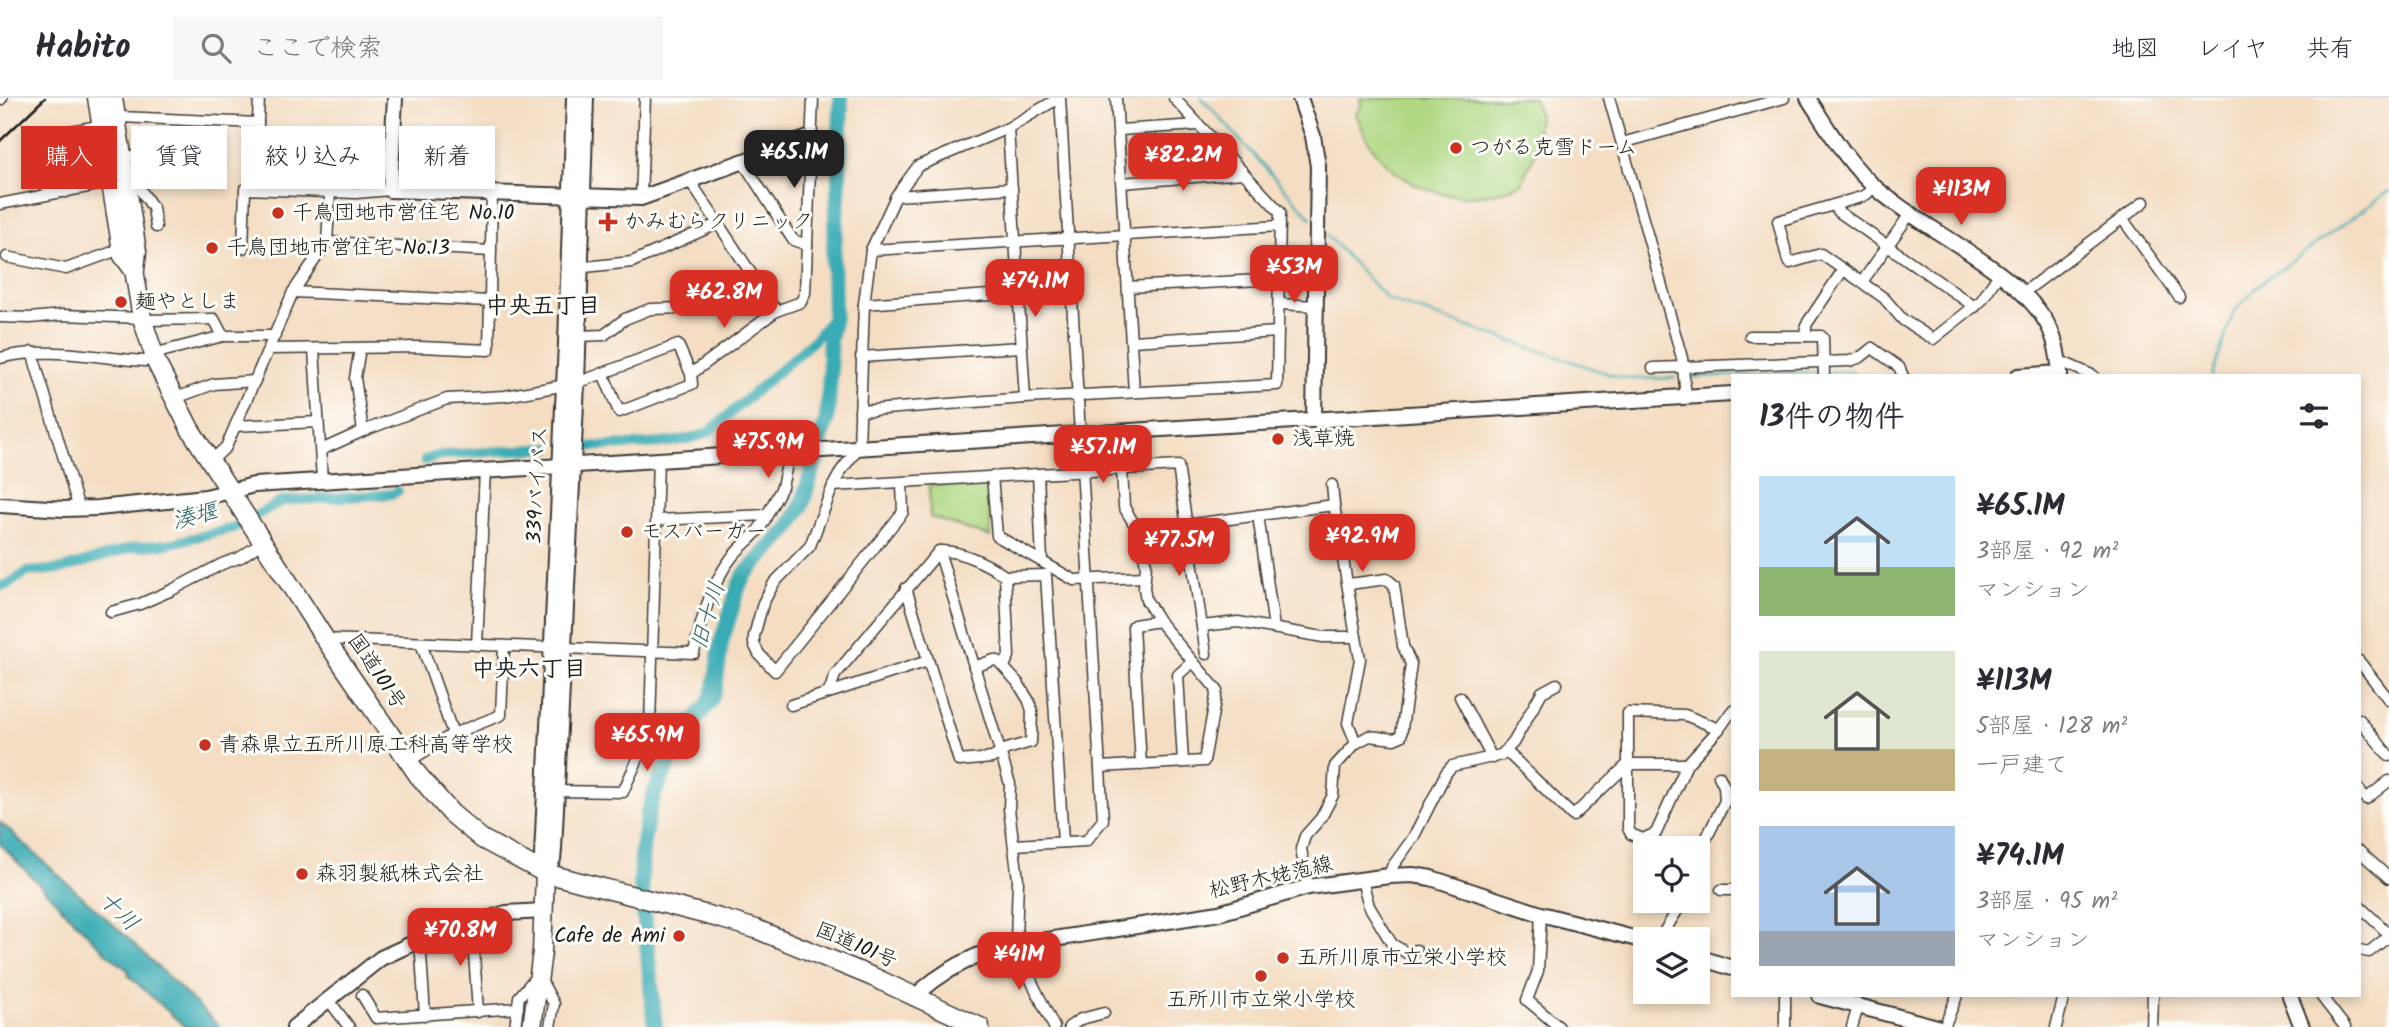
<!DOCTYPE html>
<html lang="ja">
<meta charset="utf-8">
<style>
:root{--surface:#fff;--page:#f7f7f7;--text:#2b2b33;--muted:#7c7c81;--line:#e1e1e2;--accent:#d93025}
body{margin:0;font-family:Kalam,"Klee One",sans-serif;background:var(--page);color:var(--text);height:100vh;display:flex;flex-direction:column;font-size:26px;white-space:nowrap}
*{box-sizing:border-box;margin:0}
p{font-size:23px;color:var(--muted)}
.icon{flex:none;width:38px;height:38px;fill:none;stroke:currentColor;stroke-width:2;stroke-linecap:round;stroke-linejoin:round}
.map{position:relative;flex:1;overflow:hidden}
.details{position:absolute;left:1731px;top:276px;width:630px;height:623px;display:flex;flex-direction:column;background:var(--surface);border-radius:0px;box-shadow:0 4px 10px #0003}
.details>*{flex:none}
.top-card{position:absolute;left:21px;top:28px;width:665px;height:63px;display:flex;gap:14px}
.tools{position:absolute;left:1633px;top:738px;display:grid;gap:14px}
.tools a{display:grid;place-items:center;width:77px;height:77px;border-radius:0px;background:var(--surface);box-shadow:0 4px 10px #0003;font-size:35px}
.price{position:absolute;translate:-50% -60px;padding:0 16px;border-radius:14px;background:var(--accent);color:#fff;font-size:23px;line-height:46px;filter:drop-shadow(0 2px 4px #0008)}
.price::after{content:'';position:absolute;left:50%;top:42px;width:21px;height:16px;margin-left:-10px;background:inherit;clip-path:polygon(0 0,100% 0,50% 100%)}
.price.on{background:#222;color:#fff}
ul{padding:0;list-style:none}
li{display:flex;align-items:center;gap:21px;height:175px;padding:0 28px}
li span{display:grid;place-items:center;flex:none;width:196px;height:140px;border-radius:0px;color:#555}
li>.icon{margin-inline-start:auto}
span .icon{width:84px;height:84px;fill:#fffc;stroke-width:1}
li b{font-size:30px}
h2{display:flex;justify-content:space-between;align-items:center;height:84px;padding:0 28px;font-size:30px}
.tag{padding:0 24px;border-radius:0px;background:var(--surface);box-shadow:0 4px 10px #0003;font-size:24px;line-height:63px}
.tag.on{background:var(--accent);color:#fff}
header{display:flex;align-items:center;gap:42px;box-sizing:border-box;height:98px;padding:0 35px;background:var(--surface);border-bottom:2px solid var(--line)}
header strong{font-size:33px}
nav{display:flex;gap:38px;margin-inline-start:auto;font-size:24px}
.search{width:490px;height:63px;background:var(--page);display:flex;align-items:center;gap:18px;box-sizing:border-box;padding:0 24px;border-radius:0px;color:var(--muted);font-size:26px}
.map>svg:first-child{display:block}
.green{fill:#afd883;stroke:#667a50;stroke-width:2}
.water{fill:#39abb4;stroke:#2a6468;stroke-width:2}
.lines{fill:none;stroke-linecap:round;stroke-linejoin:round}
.stream{stroke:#39abb4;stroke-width:2.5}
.canal{stroke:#39abb4;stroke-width:10}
.river{stroke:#39abb4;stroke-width:16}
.street-casing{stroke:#3c3935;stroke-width:13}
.secondary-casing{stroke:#3c3935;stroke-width:18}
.highway-casing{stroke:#3c3935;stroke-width:21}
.street{stroke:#fff;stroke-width:10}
.secondary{stroke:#fff;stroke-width:14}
.highway{stroke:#fff;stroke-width:18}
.rail{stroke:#1c1c1c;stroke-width:2.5}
.poi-dot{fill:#c8321e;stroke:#fdfcf7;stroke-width:2.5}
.labels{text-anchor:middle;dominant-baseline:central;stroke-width:6;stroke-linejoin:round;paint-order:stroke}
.poi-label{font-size:21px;fill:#1c1c1c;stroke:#fdfcf7;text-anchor:start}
.street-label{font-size:21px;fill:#1c1c1c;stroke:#fdfcf7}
.neighbourhood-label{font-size:23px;font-weight:bold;fill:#1c1c1c;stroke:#fdfcf7}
.water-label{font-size:23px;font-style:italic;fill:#2a6468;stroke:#fdfcf7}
</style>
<header>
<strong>Habito</strong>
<div class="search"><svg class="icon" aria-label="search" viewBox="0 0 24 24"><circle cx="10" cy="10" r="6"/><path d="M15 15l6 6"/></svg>ここで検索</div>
<nav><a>地図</a><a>レイヤ</a><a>共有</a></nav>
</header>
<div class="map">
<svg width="2389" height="929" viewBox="0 0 2389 929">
<rect width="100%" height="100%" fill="#fdfcf7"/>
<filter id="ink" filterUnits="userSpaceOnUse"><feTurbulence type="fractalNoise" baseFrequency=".0143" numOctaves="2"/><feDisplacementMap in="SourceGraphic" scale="14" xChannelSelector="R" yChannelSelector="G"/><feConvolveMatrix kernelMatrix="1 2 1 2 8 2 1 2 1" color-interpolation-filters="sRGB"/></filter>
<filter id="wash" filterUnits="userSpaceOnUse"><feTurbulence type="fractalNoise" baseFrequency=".00686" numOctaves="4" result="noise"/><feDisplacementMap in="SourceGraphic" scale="28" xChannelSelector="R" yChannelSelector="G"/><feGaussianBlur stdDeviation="1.57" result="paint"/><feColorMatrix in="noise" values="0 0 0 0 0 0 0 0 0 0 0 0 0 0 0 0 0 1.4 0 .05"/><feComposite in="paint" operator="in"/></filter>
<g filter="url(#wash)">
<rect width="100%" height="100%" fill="#f4ddc2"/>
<g class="green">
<path d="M1360,0H1534L1539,18L1536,44L1540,45C1535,60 1526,69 1523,85C1473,109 1412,100 1376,54C1367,43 1361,29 1356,16L1361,8Z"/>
<path d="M324,61L383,62L382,85H323Z"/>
<path d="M985,385L988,387L991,439L930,419L929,387Z"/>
</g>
<path class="water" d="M0,724L128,840L220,929H185L128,877L129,873L105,854L0,746Z"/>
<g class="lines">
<g class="stream">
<path d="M1202,0L1311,120"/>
<path d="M1323,133L1388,202L1618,279L1634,281L1675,280"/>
<path d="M1830,274L1851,273L1855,276"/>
<path d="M2212,278L2234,214L2259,187L2389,93"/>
<path d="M1692,279L1817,274"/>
</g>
<g class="canal">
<path d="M584,349C620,346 677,349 709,334L813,243L834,218"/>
<path d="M425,362L440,357L549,350"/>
<path d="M0,488L7,487L27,474L62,471L134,449L168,446L233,430L282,403L393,396L398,393"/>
</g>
<path class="river" d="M655,929L641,784L642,751L648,715L656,691L683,637L709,605L715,590L721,545L739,487L745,476L788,431L802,407L827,320L830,275L829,242L834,218L833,160L839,84L841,0"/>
</g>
</g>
<g filter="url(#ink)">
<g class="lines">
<g class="street-casing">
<g id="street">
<path d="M93,0L119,159L131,175"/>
<path d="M117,0L141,153L139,172"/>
<path d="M1116,0L1134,294"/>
<path d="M1609,0L1682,260L1686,299"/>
<path d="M0,2L2,0"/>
<path d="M120,19L258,25"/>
<path d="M1008,30L1025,300"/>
<path d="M1119,32L1198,27"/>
<path d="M1622,45L1784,0"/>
<path d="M126,58L185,59"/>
<path d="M743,64L793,142L807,147"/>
<path d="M130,76L153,110L156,129"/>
<path d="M690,83L776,213"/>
<path d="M1122,85L1243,75"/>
<path d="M1873,88L1867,96L1861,99L1778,123L1788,163L1790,165L1821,156L1884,200L1903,222L1933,241L1981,203L1999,176"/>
<path d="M255,91L259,0"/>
<path d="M66,94C39,86 34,87 31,58L49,37L98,28"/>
<path d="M896,98L1012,90"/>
<path d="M641,100L645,0"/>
<path d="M0,106L108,85"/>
<path d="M1834,107L1839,114L1975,209"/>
<path d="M2122,120L2179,199"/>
<path d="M327,144L491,153"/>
<path d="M243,150L245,91L356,95L390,92"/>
<path d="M871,152L1280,128"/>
<path d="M7,159L66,171L118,152"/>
<path d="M575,170L632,164L717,126"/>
<path d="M1862,184L1910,116"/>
<path d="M1128,189L1279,181"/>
<path d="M293,194L489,203"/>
<path d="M2023,195L2144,104"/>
<path d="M864,206L1018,195"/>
<path d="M1279,206L1317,208"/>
<path d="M0,219L30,220L62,217L142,220"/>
<path d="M143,222L214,221L223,238"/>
<path d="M578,238L604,237L625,221L650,211L683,210L698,206L751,177"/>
<path d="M1750,238H1821L1823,240L1824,278"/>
<path d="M1806,238V227L1843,172"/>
<path d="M1132,243L1278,234"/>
<path d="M360,250L355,280L363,333"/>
<path d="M270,251L420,249L489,252L492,97"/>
<path d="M314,251L322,382"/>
<path d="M32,254L79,411"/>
<path d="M153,256L223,238H275"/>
<path d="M861,259L1021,249"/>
<path d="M0,260C47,248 97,260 145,263L154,260"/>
<path d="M2058,262L2094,278"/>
<path d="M1653,270L1850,263L1861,259L1872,250L1899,269L1903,278"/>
<path d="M691,276L776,213L801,204L805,195L813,0"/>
<path d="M173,301L214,286L255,283"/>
<path d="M860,313L1025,300L1277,287L1280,114L1174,0"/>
<path d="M235,328L318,324"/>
<path d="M321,352L363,333L447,301L505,298L577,285L678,247L691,276L692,286L619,314L603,275"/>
<path d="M211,363L226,349L293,194L327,144L330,94"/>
<path d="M1038,376L1042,462"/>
<path d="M992,378L997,438L1074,482L1145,479"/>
<path d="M902,385L903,414L775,573L759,556L754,546V538L763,505L774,485L810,448L833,388L841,373L859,349L864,206L871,152L896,98L918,68L1008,30L1059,0"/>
<path d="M1332,387L1334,407"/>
<path d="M833,388L1178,368L1206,556"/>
<path d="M767,417L782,389L790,353"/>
<path d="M1258,417L1274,530"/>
<path d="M1186,427L1334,407L1356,539H1323L1238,524L1202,528"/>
<path d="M939,453L1010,686L1009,711L1018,781L1016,844L1026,872L1054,929"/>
<path d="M1005,478L1046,477L1063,744"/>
<path d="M1349,486L1387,481L1394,487L1403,548L1411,566L1401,638L1394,641L1369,638L1356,645"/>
<path d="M906,490L959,663L992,660L1007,651L1031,644L1032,613L1029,603L1018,585L998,563L994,562L974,569"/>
<path d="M111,514L140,506L172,492L222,466L241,459L263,444"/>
<path d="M326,541L694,555C700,525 712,484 732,459C744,444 760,436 767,417L657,422"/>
<path d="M421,545L453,636"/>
<path d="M477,547L485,372"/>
<path d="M2359,563L2389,602"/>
<path d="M829,594L835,577L939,453C960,452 988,466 1005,478L1009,558L1004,568"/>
<path d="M1460,599L1492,660"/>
<path d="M791,607L928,563"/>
<path d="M1628,615L1685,617L1719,631L1687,666L1656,735L1643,741L1631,736L1628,730Z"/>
<path d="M2359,621L2389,658"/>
<path d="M1719,631L1732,613"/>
<path d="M1506,653L1573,718L1628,666H1687"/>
<path d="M409,663L453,636L501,617L504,548"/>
<path d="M1183,664L1178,577L1192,564"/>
<path d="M1141,667L1133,529L1134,527L1159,523"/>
<path d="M1100,669L1204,663L1217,592L1162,527L1146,502L1144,490L1146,466L1137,431L1124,409L1122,371"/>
<path d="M2359,691L2366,701L2389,683"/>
<path d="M553,693L623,694C632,672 645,650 650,627L658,362"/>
<path d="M1014,747L1086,743L1103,722L1060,0"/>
<path d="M2359,753L2389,780"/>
<path d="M1698,757L1725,703L1724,688L1719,678"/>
<path d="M1389,778L1392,769L1413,740L1446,675L1452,668L1501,657L1513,645L1542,594L1557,586"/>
<path d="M1362,782L1369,808L1392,846L1407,855L1416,852"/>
<path d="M1308,789L1301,751L1305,738L1321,720L1333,697L1335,668L1356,645L1348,625L1360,561L1356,539"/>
<path d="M1721,792H1732"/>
<path d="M2359,808L2389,836"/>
<path d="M1541,816L1538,873L1527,902L1559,929"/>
<path d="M472,825L478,914"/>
<path d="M420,842L425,917"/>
<path d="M1659,842L1683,803"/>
<path d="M2359,852L2369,854L2389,838"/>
<path d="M540,880L554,906L550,929"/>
<path d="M362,897L376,920L518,910"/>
<path d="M1785,898V929"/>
<path d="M2321,898L2345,929"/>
<path d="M328,901L349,929"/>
<path d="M515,929L519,899L535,880"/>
<path d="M1069,929L1081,921L1104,915"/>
<path d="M1852,929L1858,909"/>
<path d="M1944,929L1957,898"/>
<path d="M2056,929L2064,898"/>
<path d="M2152,929L2153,898"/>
</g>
</g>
<g class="secondary-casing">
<g id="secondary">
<path d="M395,0L390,92L641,100L811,39"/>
<path d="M1300,0L1313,38L1318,68L1314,321"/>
<path d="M1808,0C1829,32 1847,65 1876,90C1924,133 2023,174 2050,231C2057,246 2059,262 2060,278"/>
<path d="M2018,278L2060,275"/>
<path d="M0,407L64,411L98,410L206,399L254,387L1732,296"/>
<path d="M545,775L553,761L554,751L577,285L586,0"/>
<path d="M545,775L542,758L566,245L574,0"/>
<path d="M1698,859L1732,870"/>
<path d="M1820,898L1937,929"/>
<path d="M2290,898L2302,929"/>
<path d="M914,900C937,875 981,853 1014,845C1022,842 1032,843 1041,843L1219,815L1308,789L1389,778L1413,777L1431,780L1541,816L1645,843"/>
<path d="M294,929L381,860L420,842L506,815L544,813"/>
</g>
</g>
<g class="highway-casing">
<g id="highway">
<path d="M106,0L142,220L157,266L190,331L325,541L418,677L451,715L482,741L545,775L719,820L756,831L873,879L980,929"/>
<path d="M532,929L542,854L545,775"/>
</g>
</g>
<use href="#street" class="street"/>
<use href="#secondary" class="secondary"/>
<use href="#highway" class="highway"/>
<path class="rail" d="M0,43L45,0"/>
</g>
</g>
<g class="poi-dot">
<circle cx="1456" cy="50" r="7"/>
<circle cx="278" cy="115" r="7"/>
<path d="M604.5 113.5h7v7h7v7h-7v7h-7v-7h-7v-7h7z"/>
<circle cx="212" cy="150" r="7"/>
<circle cx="121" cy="204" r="7"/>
<circle cx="1278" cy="341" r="7"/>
<circle cx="627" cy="434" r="7"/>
<circle cx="205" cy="647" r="7"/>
<circle cx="302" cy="776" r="7"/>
<circle cx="679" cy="838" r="7"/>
<circle cx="1283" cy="860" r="7"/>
<circle cx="1261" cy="878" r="7"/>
</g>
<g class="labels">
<g class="poi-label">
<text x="1470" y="50">つがる克雪ドーム</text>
<text x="292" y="115">千鳥団地市営住宅 No.10</text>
<text x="624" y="124">かみむらクリニック</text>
<text x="226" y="150">千鳥団地市営住宅 No.13</text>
<text x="135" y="204">麺やとしま</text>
<text x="1292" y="341">浅草焼</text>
<text x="641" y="434">モスバーガー</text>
<text x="219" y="647">青森県立五所川原工科高等学校</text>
<text x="316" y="776">森羽製紙株式会社</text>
<text x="665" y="838" text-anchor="end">Cafe de Ami</text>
<text x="1297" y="860">五所川原市立栄小学校</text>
<text x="1261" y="902" text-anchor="middle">五所川市立栄小学校</text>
</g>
<g class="street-label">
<text transform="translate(538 387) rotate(-87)">339バイパス</text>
<text transform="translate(376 574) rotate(56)">国道101号</text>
<text transform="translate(1271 780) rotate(-13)">松野木姥萢線</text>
<text transform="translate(856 848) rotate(23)">国道101号</text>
</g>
<g class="neighbourhood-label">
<text x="543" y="209">中央五丁目</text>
<text x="529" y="572">中央六丁目</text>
</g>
<g class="water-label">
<text transform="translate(195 419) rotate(-14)">湊堰</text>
<text transform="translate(709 518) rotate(-73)">旧十川</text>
<text transform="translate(118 814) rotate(44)">十川</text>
</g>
</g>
</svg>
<div class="tools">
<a><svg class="icon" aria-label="locate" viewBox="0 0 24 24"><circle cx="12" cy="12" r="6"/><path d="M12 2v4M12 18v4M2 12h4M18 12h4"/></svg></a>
<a><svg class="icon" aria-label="layers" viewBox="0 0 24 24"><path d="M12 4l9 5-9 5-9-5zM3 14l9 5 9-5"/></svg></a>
</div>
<b class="price on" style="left:794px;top:92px">¥65.1M</b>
<b class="price" style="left:1183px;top:95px">¥82.2M</b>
<b class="price" style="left:1961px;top:129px">¥113M</b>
<b class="price" style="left:1294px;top:207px">¥53M</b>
<b class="price" style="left:1035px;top:221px">¥74.1M</b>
<b class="price" style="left:724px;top:232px">¥62.8M</b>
<b class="price" style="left:768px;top:382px">¥75.9M</b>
<b class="price" style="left:1103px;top:387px">¥57.1M</b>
<b class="price" style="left:1362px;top:476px">¥92.9M</b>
<b class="price" style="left:1179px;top:480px">¥77.5M</b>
<b class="price" style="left:647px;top:675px">¥65.9M</b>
<b class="price" style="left:460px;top:870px">¥70.8M</b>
<b class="price" style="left:1019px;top:894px">¥41M</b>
<div class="top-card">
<a class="tag on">購入</a>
<a class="tag">賃貸</a>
<a class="tag">絞り込み</a>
<a class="tag">新着</a>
</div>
<section class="details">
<h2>13件の物件<svg class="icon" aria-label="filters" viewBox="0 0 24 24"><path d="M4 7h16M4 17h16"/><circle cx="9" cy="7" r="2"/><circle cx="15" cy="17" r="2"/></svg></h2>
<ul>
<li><span style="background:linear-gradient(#bfe0f5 65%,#8fb573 0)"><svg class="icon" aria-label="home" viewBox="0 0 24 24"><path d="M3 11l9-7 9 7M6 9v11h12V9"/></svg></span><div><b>¥65.1M</b><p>3部屋 · 92 m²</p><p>マンション</p></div></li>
<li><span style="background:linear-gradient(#dfe7d0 70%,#c2b280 0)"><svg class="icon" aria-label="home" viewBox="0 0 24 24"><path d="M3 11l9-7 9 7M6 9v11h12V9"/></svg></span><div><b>¥113M</b><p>5部屋 · 128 m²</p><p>一戸建て</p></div></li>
<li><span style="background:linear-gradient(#a9c7e8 75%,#9aa5b1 0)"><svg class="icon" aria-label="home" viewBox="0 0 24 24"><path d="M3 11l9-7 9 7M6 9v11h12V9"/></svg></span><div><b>¥74.1M</b><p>3部屋 · 95 m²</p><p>マンション</p></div></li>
</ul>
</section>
</div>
